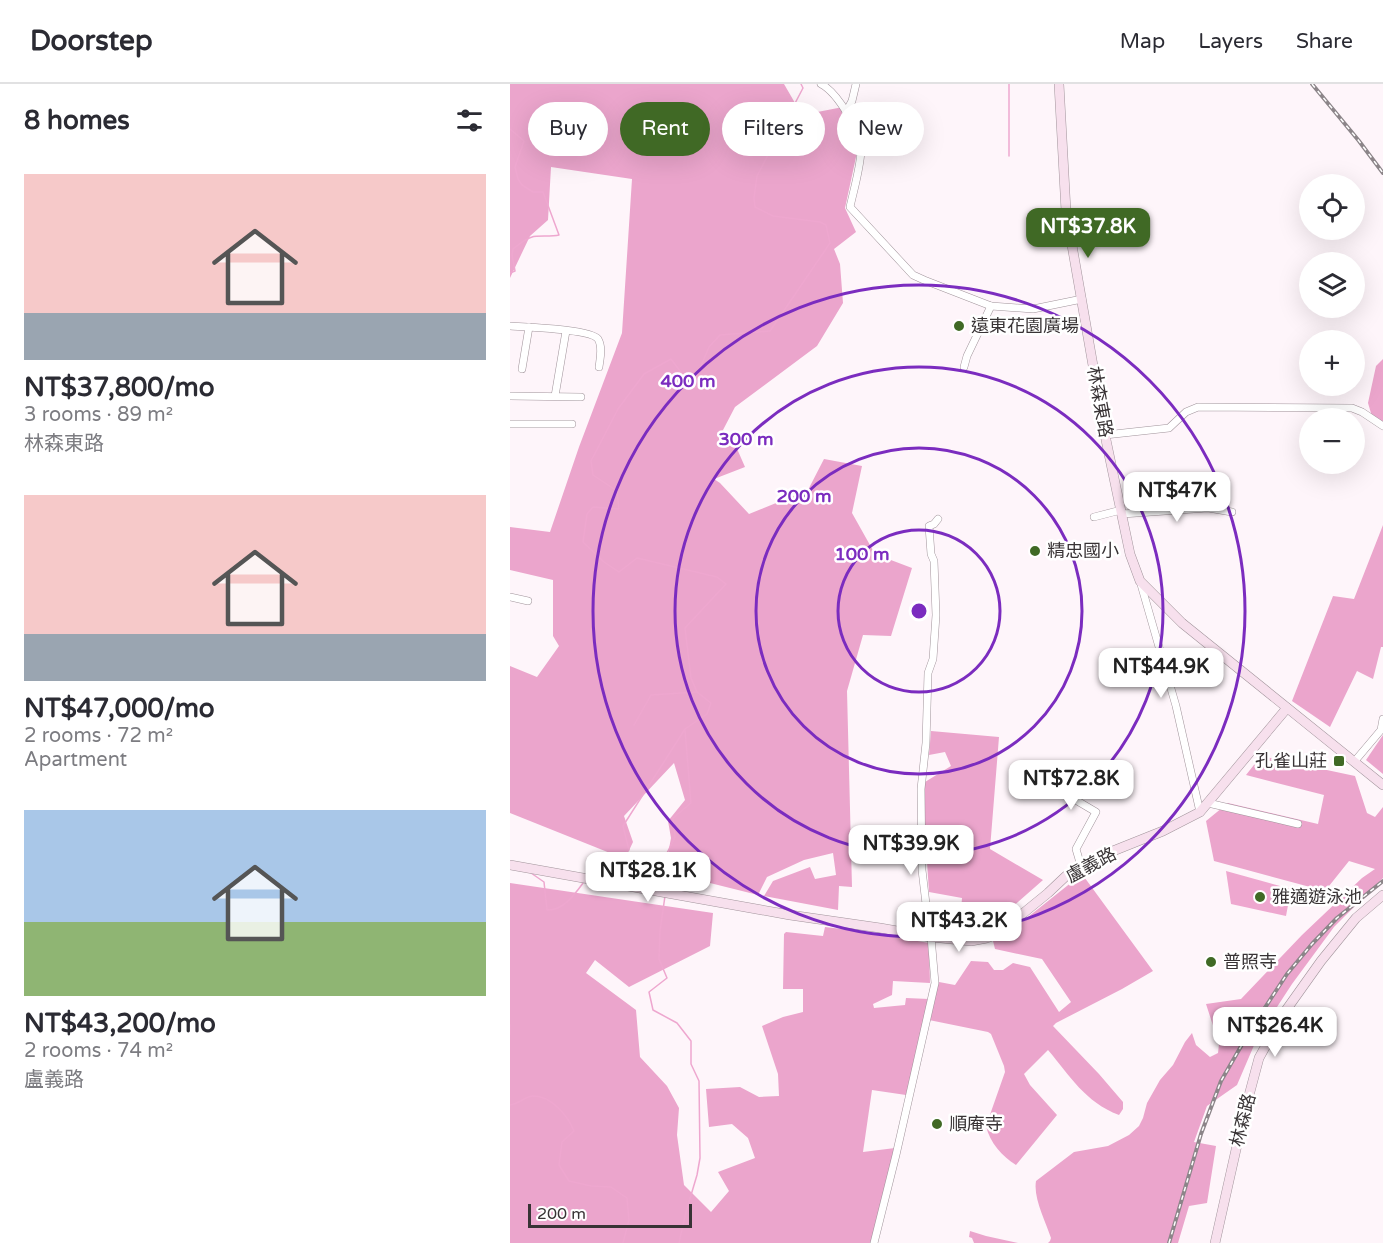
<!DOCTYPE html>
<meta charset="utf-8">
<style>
:root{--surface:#fff;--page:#f2f2f3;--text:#2b2b33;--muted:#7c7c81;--line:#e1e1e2;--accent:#406925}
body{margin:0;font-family:"Varela Round","Noto Sans TC",sans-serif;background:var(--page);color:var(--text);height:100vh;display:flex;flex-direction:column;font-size:22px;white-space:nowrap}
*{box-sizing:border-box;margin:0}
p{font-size:20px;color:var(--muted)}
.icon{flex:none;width:33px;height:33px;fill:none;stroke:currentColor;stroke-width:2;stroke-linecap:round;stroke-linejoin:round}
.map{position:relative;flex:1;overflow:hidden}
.details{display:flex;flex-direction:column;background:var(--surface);width:510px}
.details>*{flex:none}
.top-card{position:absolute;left:18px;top:18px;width:570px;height:54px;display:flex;gap:12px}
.fabs{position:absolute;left:789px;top:90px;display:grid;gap:12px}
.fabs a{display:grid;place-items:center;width:66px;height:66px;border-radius:50%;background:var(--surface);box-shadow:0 6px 24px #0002;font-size:30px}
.scale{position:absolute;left:18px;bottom:15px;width:164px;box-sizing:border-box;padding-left:6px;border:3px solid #383335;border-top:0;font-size:16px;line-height:21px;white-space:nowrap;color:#383335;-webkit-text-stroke:4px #fff;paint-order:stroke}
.price{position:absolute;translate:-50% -51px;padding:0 14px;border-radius:12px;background:#fff;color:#222;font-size:20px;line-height:39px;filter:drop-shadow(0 2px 3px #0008)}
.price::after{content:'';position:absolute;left:50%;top:36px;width:18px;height:14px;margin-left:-9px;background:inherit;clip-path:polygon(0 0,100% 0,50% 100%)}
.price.selected{background:var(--accent);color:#fff}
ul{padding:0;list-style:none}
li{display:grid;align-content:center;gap:12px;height:318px;padding:0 24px}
li span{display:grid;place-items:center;height:186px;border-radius:0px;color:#555}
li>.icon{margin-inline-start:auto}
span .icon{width:108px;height:108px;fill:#fffc;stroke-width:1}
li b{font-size:26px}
h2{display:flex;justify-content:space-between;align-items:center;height:72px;padding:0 24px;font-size:26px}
.tag{padding:0 21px;border-radius:27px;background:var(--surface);box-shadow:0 6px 24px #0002;font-size:21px;line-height:54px}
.tag.selected{background:var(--accent);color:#fff}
header{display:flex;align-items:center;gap:36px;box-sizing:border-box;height:84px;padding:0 30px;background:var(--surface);border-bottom:2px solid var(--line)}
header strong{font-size:28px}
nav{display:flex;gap:33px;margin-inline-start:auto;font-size:21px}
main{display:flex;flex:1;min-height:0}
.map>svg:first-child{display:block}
.forest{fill:#eba5cc}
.water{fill:#eea7cf}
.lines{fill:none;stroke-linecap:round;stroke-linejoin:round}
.stream{stroke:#eea7cf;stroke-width:1.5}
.street-casing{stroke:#a1949b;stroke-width:8}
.secondary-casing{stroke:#a1949b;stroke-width:10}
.street{stroke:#fff;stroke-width:7}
.secondary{stroke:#f7e0ed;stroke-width:9}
.rail-casing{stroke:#8c8589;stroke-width:4}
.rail{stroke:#fff;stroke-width:1.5;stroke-dasharray:4.5;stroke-linecap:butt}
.ring{fill:none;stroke:#7b2cbf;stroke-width:3}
.poi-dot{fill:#406925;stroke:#fff;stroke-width:2}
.labels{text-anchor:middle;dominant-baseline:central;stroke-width:5;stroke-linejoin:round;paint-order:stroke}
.poi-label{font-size:18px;fill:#383335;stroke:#fff;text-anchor:start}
.street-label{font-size:18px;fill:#383335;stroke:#fff}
.centre{fill:#7b2cbf;stroke:#fff;stroke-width:3}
.ring-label{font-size:18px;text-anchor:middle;font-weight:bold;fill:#7b2cbf;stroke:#fff;stroke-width:5;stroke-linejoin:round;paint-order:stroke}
</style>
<header>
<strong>Doorstep</strong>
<nav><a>Map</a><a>Layers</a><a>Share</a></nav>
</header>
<main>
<section class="details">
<h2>8 homes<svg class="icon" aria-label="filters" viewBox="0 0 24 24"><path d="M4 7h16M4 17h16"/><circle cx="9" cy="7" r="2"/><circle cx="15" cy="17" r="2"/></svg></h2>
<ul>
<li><span style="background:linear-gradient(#f6c9c9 75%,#9aa5b1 0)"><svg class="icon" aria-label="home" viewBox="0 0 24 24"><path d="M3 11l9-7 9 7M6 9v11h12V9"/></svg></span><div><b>NT$37,800/mo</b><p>3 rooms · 89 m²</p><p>林森東路</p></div></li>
<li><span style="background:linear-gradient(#f6c9c9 75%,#9aa5b1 0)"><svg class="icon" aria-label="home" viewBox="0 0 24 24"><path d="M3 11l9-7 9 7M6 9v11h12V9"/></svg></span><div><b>NT$47,000/mo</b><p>2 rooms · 72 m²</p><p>Apartment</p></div></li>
<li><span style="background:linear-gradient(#a9c7e8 60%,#8fb573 0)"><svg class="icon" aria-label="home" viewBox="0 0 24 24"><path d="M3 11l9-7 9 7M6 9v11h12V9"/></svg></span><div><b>NT$43,200/mo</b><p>2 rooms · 74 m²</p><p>盧義路</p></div></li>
</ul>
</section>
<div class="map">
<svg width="873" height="1159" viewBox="0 0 873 1159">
<rect width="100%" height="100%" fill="#fef5fa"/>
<g class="forest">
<path d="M0,0H274L292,31L333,23L349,59L335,124L346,148L324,165L330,180L333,219L307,262L225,323L213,346L228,367L235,383L204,395L210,399L239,430L298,406L314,375L352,382L342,429L365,470L402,484L381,552L353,551L337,607L342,803L329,802L328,826L254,812L263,797L300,783L305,795L326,791L323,769L294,776L257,793L248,811L192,797L155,786L161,754L158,737L175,716L164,679L114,732L123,758L115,775L0,729V582L27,593L49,562L43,552V496L0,486V443L40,448L69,363L112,249L122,95L41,83L38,136L20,152L0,194Z"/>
<path d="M873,275V342L863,336L858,319L866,282Z"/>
<path d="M873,441V563H871L863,595L847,587L820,643L782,617L823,512L844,515Z"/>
<path d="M421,647L489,653L480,765L533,796L483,840L459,850L424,845L423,824L451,826L452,814L419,808L415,747V698L441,682L435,668L419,671Z"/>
<path d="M873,651V690L856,676Z"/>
<path d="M751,672L845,692L857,729L865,733L873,723V794L824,843L782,900L748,952L727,1001L697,1022L684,1058L706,1062L697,1119L679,1122L668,1159H538L540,1157L541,1154C536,1138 523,1114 526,1097L564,1068L598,1062L619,1051L629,1042L633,1034L637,1019L650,996L663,981L675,958L682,949L686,961L700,973L708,969L709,960L696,920L731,915L792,851L852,794L865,785L839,777L815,807L704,777L696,737L718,719L808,740L814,711L736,691Z"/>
<path d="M572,790L643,887L612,905L546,939L543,942L589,990L613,1018V1025L609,1031C575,1018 560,992 538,966L514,990L520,1001L547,1031L506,1081C492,1072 480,1059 476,1042L495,988L494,982L481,950L478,948L419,936L429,898L445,901L461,877L478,878L484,886H493L503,879L520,883L549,928L561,918L532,875L485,865L483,857L499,848Z"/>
<path d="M0,799L203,829L200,862L119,903L85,876L76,889L126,926L130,973L157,1002L169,1024L167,1051L174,1101L201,1128L219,1107L208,1088L245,1074L238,1054L222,1040L199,1043L196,1005L230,1003L249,1013L269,1012L268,990L252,942L273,933L293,928V905H273L274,850L276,848L313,852L315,843L349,847L419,859L420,899L383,897L382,911L363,920L364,924L395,921L396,914L419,915L396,1011L362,1006L353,1068L385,1064L361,1159H0Z"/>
<path d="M460,1147L476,1152L508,1159H464L462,1154L459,1153Z"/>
</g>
<path class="water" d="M716,787L781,805L776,832L721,820Z"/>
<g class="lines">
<g class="stream">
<path d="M0,45L14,57L5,83L8,95L12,101L23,108H33L49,151C41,153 27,151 22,153C15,155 9,160 3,165L2,171L5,187L0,189"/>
<path d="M499,72V0"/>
<path d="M124,641L141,611L186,608"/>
<path d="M21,789L34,798L37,826C53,827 65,810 73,799"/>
<path d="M80,790L82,786L103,778L119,766L113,742L175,645L197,630L201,619L187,608L181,594L175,544L216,500L207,493L127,474L109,488L94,478L73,458L77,430L83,423L109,425L107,407L83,391L81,377L108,325L134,290L161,275L173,291L186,294L199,263L210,251L260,247L320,159L316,141L310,138L263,132L245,123L244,114L247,92L293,4L291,0"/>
<path d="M156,804L157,793L155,773L165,753L163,734L181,719L175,646"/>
<path d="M155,812L150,847L149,875L157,894L139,908L143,926L167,939L181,957V980L189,997L190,1074L187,1091L176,1128L169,1159"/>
<path d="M0,941V950"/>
<path d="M0,1021C8,1020 15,1013 22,1012C41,1011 58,1032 64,1047L52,1058L49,1081L59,1097L81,1102L101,1103L117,1114L119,1136L113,1159"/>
</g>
<g class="street-casing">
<g id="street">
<path d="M311,0C328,9 351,48 351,67C350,85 344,105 340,123L403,191L414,196L481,222L523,225L572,215"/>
<path d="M336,28L342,17L346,0"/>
<path d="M0,242C15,243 81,245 88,255C93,263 90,275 89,283"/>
<path d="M454,283L457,272L481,222"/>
<path d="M12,285L19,243"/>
<path d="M0,312L71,313"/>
<path d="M45,312L56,247"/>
<path d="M0,340H62"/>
<path d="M595,351L659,344L676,328L688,323L842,324L852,328L873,342"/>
<path d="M612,430L698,424L722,428"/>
<path d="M584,433L611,426"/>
<path d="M630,497L666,622L690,728"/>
<path d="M0,513L18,517"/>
<path d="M844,678L871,646L873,635"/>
<path d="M508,682L586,728L566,765L571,782"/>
<path d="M698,719L788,740"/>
<path d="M364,1159L386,1071L425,899L421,853L416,820L412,786L411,705L416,659L418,589L423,575L426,531L424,477L421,470L419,442L424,440L428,435"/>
</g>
</g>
<g class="secondary-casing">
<g id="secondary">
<path d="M549,0L556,127L596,356L620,470L630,497L672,539L873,701"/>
<path d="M0,781L280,831L370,844L421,853L461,857L477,854L489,849L538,809L556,792L571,782L593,771L653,747L690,728L777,624"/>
<path d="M705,1159L734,1030L749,974L774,929L811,877L846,834L873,811"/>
</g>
</g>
<use href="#street" class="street"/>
<use href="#secondary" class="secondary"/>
<g class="rail-casing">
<g id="rail">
<path d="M802,0L849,57L873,89"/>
<path d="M659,1159L691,1050L711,997L741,945L777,890L802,860L827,834L873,797"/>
</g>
</g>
<use href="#rail" class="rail"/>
</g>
<g class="ring">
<circle cx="409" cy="527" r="81"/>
<circle cx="409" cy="527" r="163"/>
<circle cx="409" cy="527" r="244"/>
<circle cx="409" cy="527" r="326"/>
</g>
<g class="poi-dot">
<circle cx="449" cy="242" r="6"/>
<circle cx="525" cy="467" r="6"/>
<rect x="823" y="671" width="12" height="12" rx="3"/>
<circle cx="750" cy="813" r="6"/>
<circle cx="701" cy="878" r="6"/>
<circle cx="427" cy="1040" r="6"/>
</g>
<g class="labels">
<g class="poi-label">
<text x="461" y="242">遠東花園廣場</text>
<text x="537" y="467">精忠國小</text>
<text x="817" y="677" text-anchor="end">孔雀山莊</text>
<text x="762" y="813">雅適遊泳池</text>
<text x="713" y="878">普照寺</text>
<text x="439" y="1040">順庵寺</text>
</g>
<g class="street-label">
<text transform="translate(590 318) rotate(80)">林森東路</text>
<text transform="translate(581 781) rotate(-28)">盧義路</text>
<text transform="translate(733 1036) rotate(-76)">林森路</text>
</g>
</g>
<circle cx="409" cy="527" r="9" class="centre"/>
<g class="ring-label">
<text x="178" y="303">400 m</text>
<text x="236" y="361">300 m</text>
<text x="294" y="418">200 m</text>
<text x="352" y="476">100 m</text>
</g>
</svg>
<div class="fabs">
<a><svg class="icon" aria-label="locate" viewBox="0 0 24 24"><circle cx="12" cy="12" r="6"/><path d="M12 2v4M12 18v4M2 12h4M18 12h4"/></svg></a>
<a><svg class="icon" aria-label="layers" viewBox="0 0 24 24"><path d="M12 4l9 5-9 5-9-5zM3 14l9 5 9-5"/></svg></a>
<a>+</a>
<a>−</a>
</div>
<div class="scale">200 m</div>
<b class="price selected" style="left:578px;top:175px">NT$37.8K</b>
<b class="price" style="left:667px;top:439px">NT$47K</b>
<b class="price" style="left:651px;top:615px">NT$44.9K</b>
<b class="price" style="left:561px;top:727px">NT$72.8K</b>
<b class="price" style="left:401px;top:792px">NT$39.9K</b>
<b class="price" style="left:138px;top:819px">NT$28.1K</b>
<b class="price" style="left:449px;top:869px">NT$43.2K</b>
<b class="price" style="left:765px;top:974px">NT$26.4K</b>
<div class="top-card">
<a class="tag">Buy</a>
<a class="tag selected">Rent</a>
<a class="tag">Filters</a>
<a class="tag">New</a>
</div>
</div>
</main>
